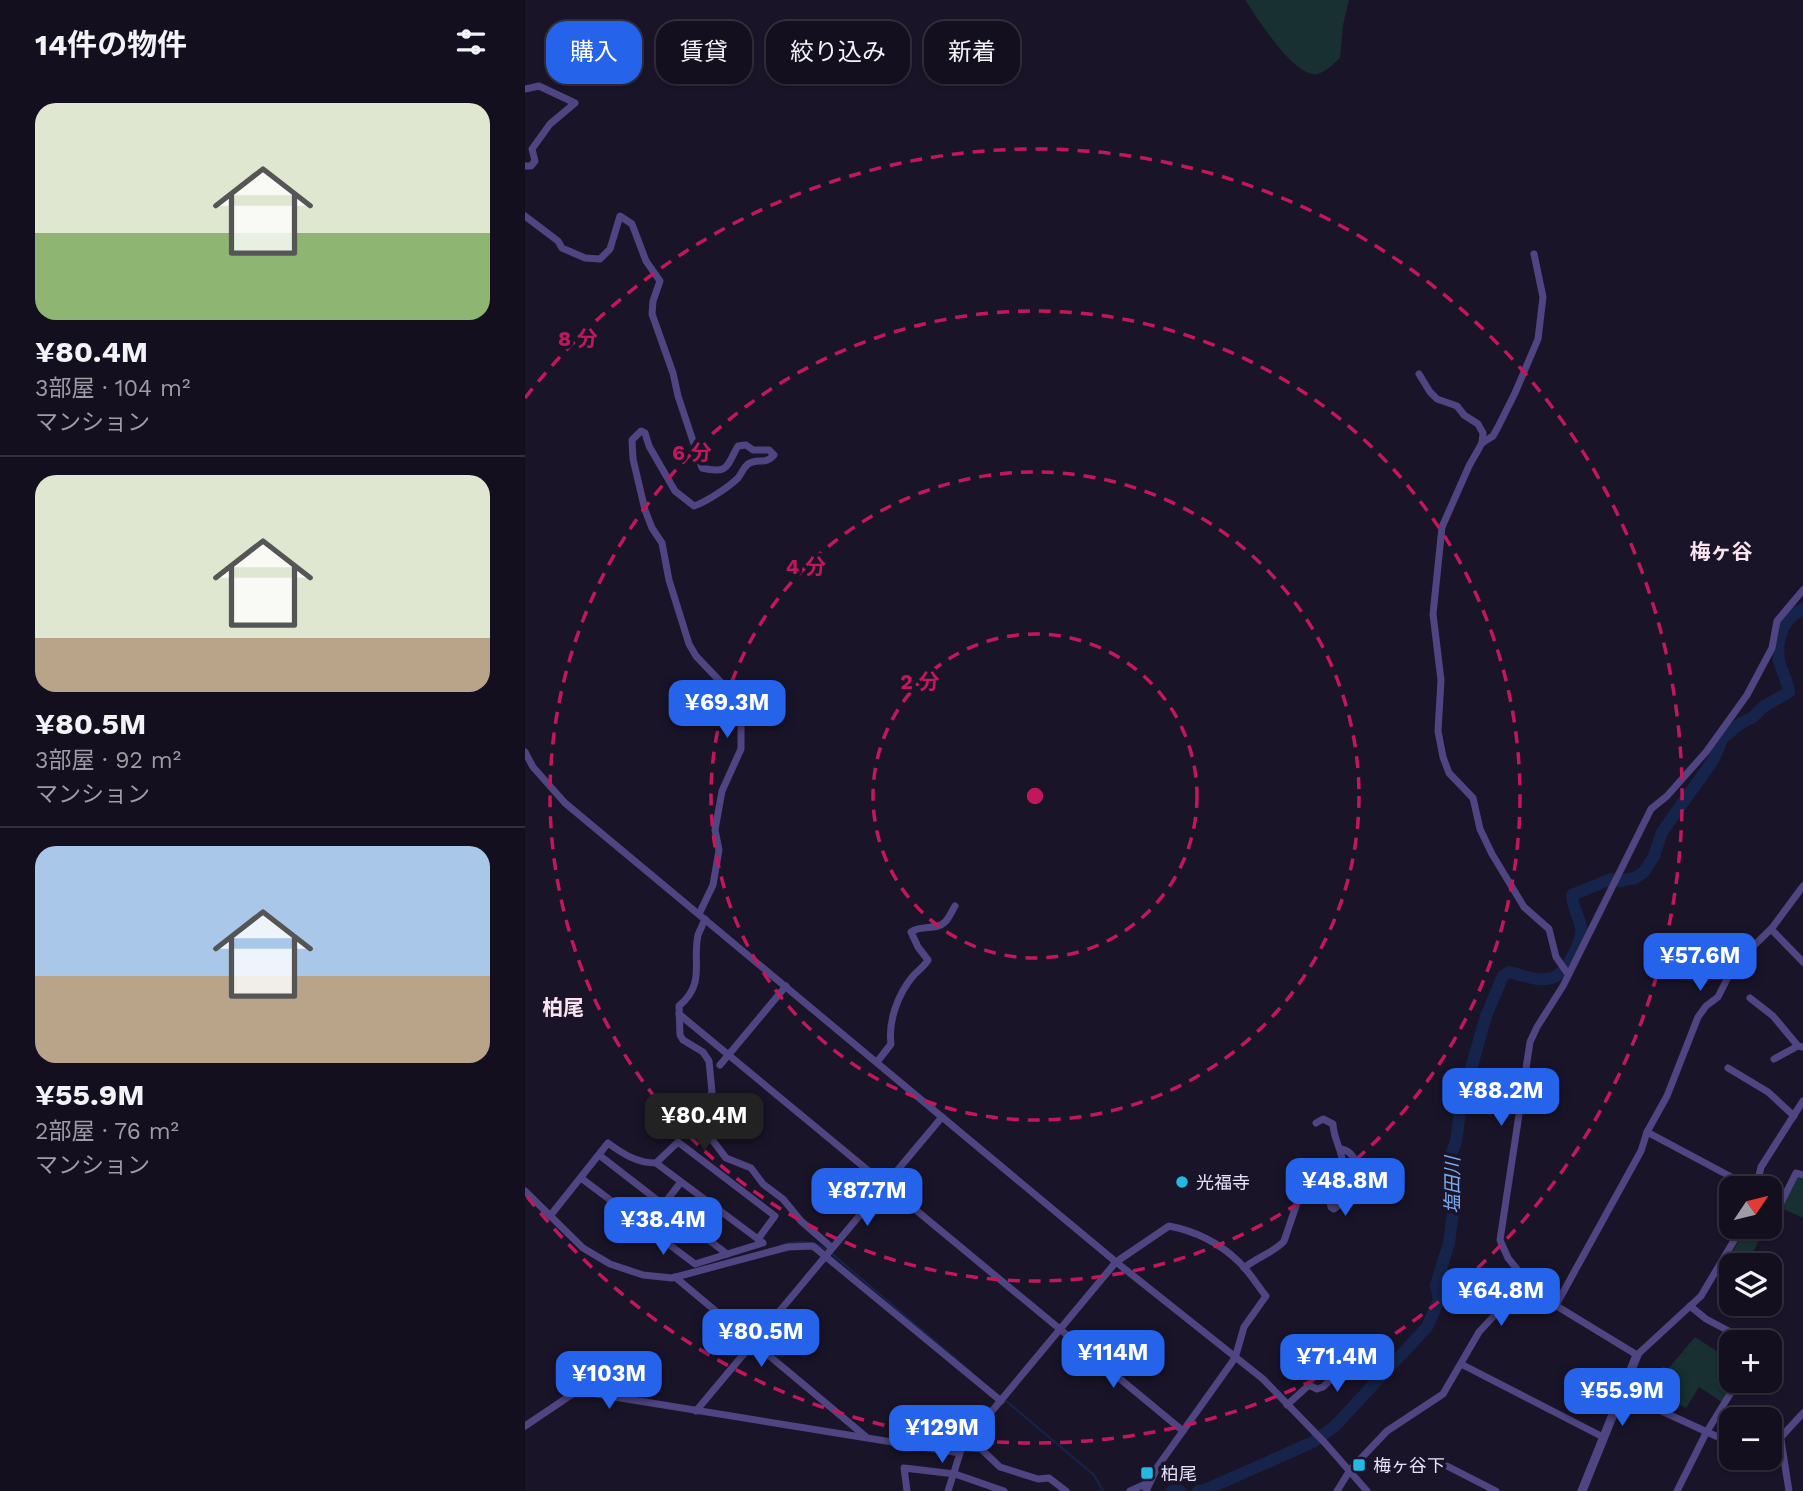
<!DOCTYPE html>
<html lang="ja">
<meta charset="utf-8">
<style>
:root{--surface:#140f1f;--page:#1d1828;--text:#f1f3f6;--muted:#9d9ca4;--line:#332f3d;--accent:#2563eb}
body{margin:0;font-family:"Work Sans","Noto Sans JP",sans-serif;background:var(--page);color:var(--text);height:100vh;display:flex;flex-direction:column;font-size:26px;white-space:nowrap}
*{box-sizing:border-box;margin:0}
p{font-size:23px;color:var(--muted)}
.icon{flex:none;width:38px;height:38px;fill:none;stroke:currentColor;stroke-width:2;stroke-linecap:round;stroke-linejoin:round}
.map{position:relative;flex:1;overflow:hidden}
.side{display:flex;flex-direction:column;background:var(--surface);width:525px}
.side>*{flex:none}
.guide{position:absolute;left:21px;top:21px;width:665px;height:63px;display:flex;gap:14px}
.needle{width:46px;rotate:55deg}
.tools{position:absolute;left:1194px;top:1176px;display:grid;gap:14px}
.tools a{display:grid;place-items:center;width:63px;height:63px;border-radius:14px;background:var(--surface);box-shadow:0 2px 5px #0004,0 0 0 2px var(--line);font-size:35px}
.price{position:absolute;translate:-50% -60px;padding:0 16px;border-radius:14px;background:var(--accent);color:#fff;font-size:23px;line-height:46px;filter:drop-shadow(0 2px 4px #0008)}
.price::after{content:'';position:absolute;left:50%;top:42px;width:21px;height:16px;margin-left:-10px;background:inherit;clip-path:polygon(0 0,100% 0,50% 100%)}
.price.on{background:#222;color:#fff}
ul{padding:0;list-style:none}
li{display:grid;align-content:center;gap:14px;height:371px;padding:0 35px}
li+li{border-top:2px solid var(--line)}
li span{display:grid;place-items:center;height:217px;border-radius:21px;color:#555}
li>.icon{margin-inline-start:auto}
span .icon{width:126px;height:126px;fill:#fffc;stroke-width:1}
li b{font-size:30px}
h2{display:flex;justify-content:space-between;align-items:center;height:84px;padding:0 35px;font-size:30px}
.pill{padding:0 24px;border-radius:21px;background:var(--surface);box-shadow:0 2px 5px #0004,0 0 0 2px var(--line);font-size:24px;line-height:63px}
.pill.on{background:var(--accent);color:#fff}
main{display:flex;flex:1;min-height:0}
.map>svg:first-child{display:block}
.green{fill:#183032}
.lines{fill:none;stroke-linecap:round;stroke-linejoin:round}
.stream{stroke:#16244b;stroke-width:2}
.river{stroke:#16244b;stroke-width:12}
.minor{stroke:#4f4582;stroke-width:7}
.tertiary{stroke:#4f4582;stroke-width:9}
.ring{fill:none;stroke:#c2185b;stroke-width:3.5;stroke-dasharray:12 9}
.poi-dot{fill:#24b9e4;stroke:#1a1429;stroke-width:2.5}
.labels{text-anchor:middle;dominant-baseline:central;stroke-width:7;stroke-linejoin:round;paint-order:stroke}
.poi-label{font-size:18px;fill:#e7e0fb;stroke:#1a1429;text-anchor:start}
.water-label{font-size:19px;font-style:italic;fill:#7babef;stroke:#1a1429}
.quarter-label{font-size:21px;font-weight:bold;fill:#fbe2ef;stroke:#1a1429}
.centre{fill:#c2185b;stroke:#1a1429;stroke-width:3.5}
.ring-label{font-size:21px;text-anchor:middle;font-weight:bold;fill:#c2185b;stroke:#1a1429;stroke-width:7;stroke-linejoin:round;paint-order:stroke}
</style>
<main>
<section class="side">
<h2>14件の物件<svg class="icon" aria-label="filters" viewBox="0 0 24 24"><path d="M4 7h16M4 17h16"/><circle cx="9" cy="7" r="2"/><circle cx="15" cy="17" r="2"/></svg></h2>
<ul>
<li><span style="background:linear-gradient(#dfe7d0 60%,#8fb573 0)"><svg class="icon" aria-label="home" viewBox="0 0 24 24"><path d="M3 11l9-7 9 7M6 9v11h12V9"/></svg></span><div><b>¥80.4M</b><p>3部屋 · 104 m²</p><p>マンション</p></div></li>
<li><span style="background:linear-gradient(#dfe7d0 75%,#b9a48a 0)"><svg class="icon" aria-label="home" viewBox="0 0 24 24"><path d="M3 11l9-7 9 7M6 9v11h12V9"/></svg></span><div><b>¥80.5M</b><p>3部屋 · 92 m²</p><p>マンション</p></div></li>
<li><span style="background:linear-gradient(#a9c7e8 60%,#b9a48a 0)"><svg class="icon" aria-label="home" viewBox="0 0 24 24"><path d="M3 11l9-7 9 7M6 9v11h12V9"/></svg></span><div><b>¥55.9M</b><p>2部屋 · 76 m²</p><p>マンション</p></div></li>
</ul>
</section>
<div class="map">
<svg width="1278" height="1491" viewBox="0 0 1278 1491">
<rect width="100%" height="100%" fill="#1a1429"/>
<g class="green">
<path d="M720,0H824L818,25L815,58C808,64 801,72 792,74C769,78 732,17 720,0Z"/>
<path d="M1272,1176L1278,1179V1218L1256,1208Z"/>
<path d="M1221,1227H1240L1222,1265H1206V1270L1200,1266Z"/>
<path d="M1170,1337L1196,1354L1194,1358L1206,1365V1381H1210L1197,1402L1174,1387L1161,1408L1131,1393L1124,1385L1138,1366L1143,1369Z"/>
</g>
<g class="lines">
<g class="stream">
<path d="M254,1246C271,1240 287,1240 302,1250"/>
<path d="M306,1253L446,1372"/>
<path d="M480,1400L569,1475L578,1491"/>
</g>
<g class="river">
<path d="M647,1491H655"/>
<path d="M673,1491L680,1490L788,1442L810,1426L902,1327L914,1300L911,1285L924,1243L930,1198L924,1159L931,1142L936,1104L961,1016L978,976L984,972C1016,981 1033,988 1049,953C1053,945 1058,936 1056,927C1054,915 1047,907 1047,895L1086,879L1095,881L1110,878L1119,872L1129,856L1137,832L1189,759L1197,739L1213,725L1228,717L1238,707L1264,692C1263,681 1256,671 1254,660C1251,639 1258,618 1278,609"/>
</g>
<g class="minor">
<path d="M0,89L14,86L50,103L25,124L7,149L10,161L6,166H0"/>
<path d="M0,216L33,241L37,248L60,258L75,259L85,249L95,216L107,224L121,261L135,281L128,301L127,314L148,373L153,396L177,468C205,475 202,464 213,446L221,445L228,450H244L249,455C241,465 233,458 223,464C218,468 217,473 213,478C204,487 181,502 169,506L150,491L124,446L120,433L116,431L107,440L108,459L120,510L127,528L137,543L144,580L164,644L171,656L209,696L216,717V749L197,791L190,830L194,850L188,885L174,914"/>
<path d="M894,374L905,392L912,399L932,406L939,415L953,424L958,433L957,443L944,466L917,527L908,614L916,680L913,731L918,757L924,773L948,798L955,829L967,854L999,907L1024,929L1031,957L1043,974"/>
<path d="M957,443L968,436L973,427L990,393L1013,339L1018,297L1009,254"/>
<path d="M0,752L8,767L40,803L591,1262L738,1379L800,1443L842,1491"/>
<path d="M180,919C178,924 175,930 173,935C167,963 181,983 154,1006L155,1035L158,1040L178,1052L184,1061L187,1092L177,1110L175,1124L201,1158L226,1168L238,1184L258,1199L276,1221L307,1248"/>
<path d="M1246,929L1278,962"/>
<path d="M1225,998L1248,1016L1273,1046L1278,1047"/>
<path d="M154,1014L658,1431"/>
<path d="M1249,1059L1273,1046"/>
<path d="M352,1062L366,1044C363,1021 373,994 388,976C393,970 399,967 403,960L393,947L386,932C396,924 411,931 420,922C424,918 427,911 430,906"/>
<path d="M195,1065L261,986"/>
<path d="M1203,1068L1243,1092L1269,1116"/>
<path d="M1122,1132L1227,1188"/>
<path d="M816,1149C834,1153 829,1168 836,1183H840L843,1188"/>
<path d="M74,1155L202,1254"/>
<path d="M131,1163L237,1242"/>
<path d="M56,1178L170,1264L238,1243"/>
<path d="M1231,1188L1236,1167L1278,1101"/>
<path d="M0,1191L58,1248L85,1264L118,1275L147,1278L263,1247L288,1246L476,1401"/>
<path d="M1244,1212L1250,1215L1271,1173L1278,1175"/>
<path d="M25,1216L83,1143C98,1154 112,1163 131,1163L153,1142L250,1216L233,1239"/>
<path d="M121,1227L156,1182"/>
<path d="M1217,1227L1176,1296L1112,1355L1012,1294L983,1258L975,1240L1005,1042L1012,1027L1038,986L1126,809L1142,796L1181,752L1222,695L1247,648L1252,621L1278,590"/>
<path d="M719,1268C732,1257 750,1252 759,1241L783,1171L786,1170L795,1188L803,1195L806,1207L809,1209L813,1206C813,1192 818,1179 818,1167C818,1150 809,1142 808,1124L798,1119L791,1123"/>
<path d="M150,1277L340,1436"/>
<path d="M1031,1305L1116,1151L1122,1132L1142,1096L1173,1017L1181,1006L1193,997L1209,965L1247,928L1278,886"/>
<path d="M1165,1306L1181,1319L1217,1338"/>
<path d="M1206,1344L1198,1357L1206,1362"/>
<path d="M936,1364L1078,1437"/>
<path d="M1095,1392L1206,1443"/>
<path d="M762,1405L784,1385L792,1389L798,1387L824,1362L826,1353"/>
<path d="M171,1411L417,1117"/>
<path d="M0,1426L52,1391L435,1453"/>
<path d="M1256,1440L1264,1491"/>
<path d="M437,1447L456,1449L475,1467L513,1479L524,1478L541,1491"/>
<path d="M1244,1450L1278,1413"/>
<path d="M922,1466L971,1491"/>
<path d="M382,1491L379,1468L430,1474L479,1491"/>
<path d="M423,1491L437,1447L536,1328L591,1262L644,1226C670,1231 693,1242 713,1261C724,1271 732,1285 741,1296L719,1327L710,1358L633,1466L621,1491"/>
<path d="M605,1491L625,1482"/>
<path d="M812,1491L825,1470L862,1431L918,1394L954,1332L1001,1281"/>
<path d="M1152,1491L1181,1433L1213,1381"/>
</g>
<path class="tertiary" d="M1057,1491L1112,1355"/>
</g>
<g class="ring">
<circle cx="510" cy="796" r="162"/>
<circle cx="510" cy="796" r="324"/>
<circle cx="510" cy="796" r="485"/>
<path d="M0 398A647 647 0 1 1 0 1194"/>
</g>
<g class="poi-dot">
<circle cx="657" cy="1182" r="7"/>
<rect x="827" y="1458" width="14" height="14" rx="3.5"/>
<rect x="615" y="1466" width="14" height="14" rx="3.5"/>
</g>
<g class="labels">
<g class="poi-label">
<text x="671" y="1182">光福寺</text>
<text x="848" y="1465">梅ヶ谷下</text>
<text x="636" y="1473">柏尾</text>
</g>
<g class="water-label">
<text transform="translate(927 1185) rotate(-90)">塩田川</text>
</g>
<g class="quarter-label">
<text x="1196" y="551">梅ヶ谷</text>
<text x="38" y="1007">柏尾</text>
</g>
</g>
<circle cx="510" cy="796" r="10" class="centre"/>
<g class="ring-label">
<text x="53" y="346">8 分</text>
<text x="167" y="460">6 分</text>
<text x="281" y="574">4 分</text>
<text x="395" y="689">2 分</text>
</g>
</svg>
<div class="tools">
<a><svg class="needle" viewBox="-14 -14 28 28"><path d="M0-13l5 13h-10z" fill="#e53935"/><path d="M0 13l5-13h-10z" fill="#9d9ca4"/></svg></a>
<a><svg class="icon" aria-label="layers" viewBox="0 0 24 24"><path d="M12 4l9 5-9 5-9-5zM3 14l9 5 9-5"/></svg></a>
<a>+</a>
<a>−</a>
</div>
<b class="price" style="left:202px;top:740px">¥69.3M</b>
<b class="price" style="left:1175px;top:993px">¥57.6M</b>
<b class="price" style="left:976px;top:1128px">¥88.2M</b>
<b class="price on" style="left:179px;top:1153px">¥80.4M</b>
<b class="price" style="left:820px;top:1218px">¥48.8M</b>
<b class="price" style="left:342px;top:1228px">¥87.7M</b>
<b class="price" style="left:138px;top:1257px">¥38.4M</b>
<b class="price" style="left:976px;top:1328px">¥64.8M</b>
<b class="price" style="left:236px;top:1369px">¥80.5M</b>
<b class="price" style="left:588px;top:1390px">¥114M</b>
<b class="price" style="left:812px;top:1394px">¥71.4M</b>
<b class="price" style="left:84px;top:1411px">¥103M</b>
<b class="price" style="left:1097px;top:1428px">¥55.9M</b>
<b class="price" style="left:417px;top:1465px">¥129M</b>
<div class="guide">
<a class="pill on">購入</a>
<a class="pill">賃貸</a>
<a class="pill">絞り込み</a>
<a class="pill">新着</a>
</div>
</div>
</main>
